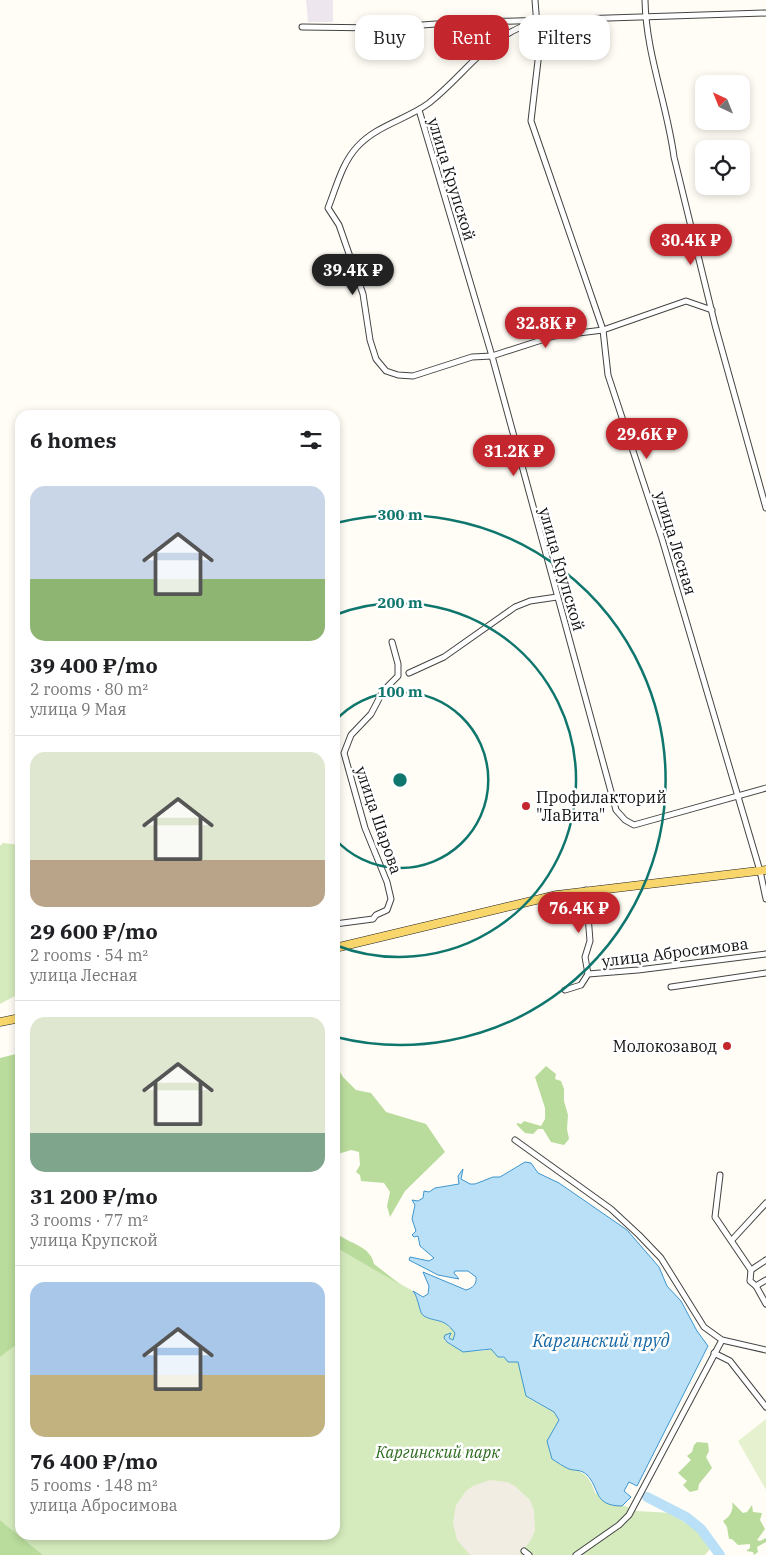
<!DOCTYPE html>
<meta charset="utf-8">
<style>
:root{--surface:#fff;--page:#f6f6f6;--text:#202124;--muted:#757577;--line:#e0e0e0;--accent:#c4262e}
body{margin:0;font-family:"IBM Plex Serif",serif;background:var(--page);color:var(--text);height:100vh;display:flex;flex-direction:column;font-size:19px;white-space:nowrap}
*{box-sizing:border-box;margin:0}
p{font-size:16px;color:var(--muted)}
.icon{flex:none;width:28px;height:28px;fill:none;stroke:currentColor;stroke-width:2;stroke-linecap:round;stroke-linejoin:round}
.map{position:relative;flex:1;overflow:hidden}
.side{position:absolute;left:15px;top:410px;width:325px;height:1130px;display:flex;flex-direction:column;background:var(--surface);border-radius:15px;box-shadow:0 2px 8px #0003}
.side>*{flex:none}
.hud{position:absolute;left:355px;top:15px;width:335px;height:45px;display:flex;gap:10px}
.needle{width:32px;rotate:317deg}
.fabs{position:absolute;left:695px;top:75px;display:grid;gap:10px}
.fabs a{display:grid;place-items:center;width:55px;height:55px;border-radius:10px;background:var(--surface);box-shadow:0 2px 8px #0003;font-size:25px}
.price{position:absolute;translate:-50% -42px;padding:0 11px;border-radius:18px;background:var(--accent);color:#fff;font-size:16px;line-height:32px;filter:drop-shadow(0 1px 2px #0008)}
.price::after{content:'';position:absolute;left:50%;top:30px;width:15px;height:11px;margin-left:-8px;background:inherit;clip-path:polygon(0 0,100% 0,50% 100%)}
.price.on{background:#222;color:#fff}
ul{padding:0;list-style:none}
li{display:grid;align-content:center;gap:10px;height:265px;padding:0 15px}
li+li{border-top:1px solid var(--line)}
li span{display:grid;place-items:center;height:155px;border-radius:15px;color:#555}
li>.icon{margin-inline-start:auto}
span .icon{width:90px;height:90px;fill:#fffc;stroke-width:1}
li b{font-size:21px}
h2{display:flex;justify-content:space-between;align-items:center;height:60px;padding:0 15px;font-size:21px}
.pill{padding:0 18px;border-radius:15px;background:var(--surface);box-shadow:0 2px 8px #0003;font-size:18px;line-height:45px}
.pill.on{background:var(--accent);color:#fff}
.map>svg:first-child{display:block}
.industrial{fill:#eee6ef}
.green{fill:#d5ebbd}
.forest{fill:#b9dc9c}
.pitch{fill:#e6f2cf}
.plaza{fill:#f1ede2}
.water{fill:#b9e0f7;stroke:#3f96cf}
.lines{fill:none;stroke-linecap:round;stroke-linejoin:round}
.river{stroke:#b9e0f7;stroke-width:10}
.street-casing{stroke:#444;stroke-width:7}
.primary-casing{stroke:#222;stroke-width:9}
.street{stroke:#fff;stroke-width:5}
.primary{stroke:#f9d66b;stroke-width:8}
.ring{fill:none;stroke:#0f766e;stroke-width:2.5}
.poi-dot{fill:#c4262e;stroke:#fff;stroke-width:2}
.labels{text-anchor:middle;dominant-baseline:central;stroke-width:5;stroke-linejoin:round;paint-order:stroke}
.street-label{font-size:16px;fill:#111;stroke:#fff}
.poi-label{font-size:16px;fill:#111;stroke:#fff;text-anchor:start}
.park-label{font-size:16px;font-style:italic;fill:#2f6b1f;stroke:#fff}
.water-label{font-size:18px;font-style:italic;fill:#1768a6;stroke:#fff}
.centre{fill:#0f766e;stroke:#fff;stroke-width:2.5}
.ring-label{font-size:15px;text-anchor:middle;font-weight:bold;fill:#0f766e;stroke:#fff;stroke-width:5;stroke-linejoin:round;paint-order:stroke}
</style>
<div class="map">
<svg width="766" height="1555" viewBox="0 0 766 1555">
<rect width="100%" height="100%" fill="#fffdf5"/>
<path class="industrial" d="M306,0H333V22H308Z"/>
<g class="green">
<path d="M3,843L20,845V981L15,996L0,1004V846Z"/>
<path d="M335,1247L413,1291L419,1299V1309L426,1317L441,1320L454,1331L455,1338L451,1340L450,1335L444,1340C458,1351 474,1354 491,1349L500,1357L518,1362L528,1398L554,1412L559,1420L547,1441L552,1459C572,1473 587,1465 595,1493L637,1511L671,1513L715,1543L705,1555H43L0,1520V1357L20,1342V1535H335Z"/>
</g>
<g class="forest">
<path d="M20,1053V1342L0,1357V1058Z"/>
<path d="M335,1064L343,1077L356,1090L371,1093L386,1112L426,1124L445,1152L405,1191L390,1217L387,1206L390,1192L384,1183L361,1181L360,1175L356,1172L360,1165L359,1152L351,1150L335,1155Z"/>
<path d="M546,1066L556,1074L555,1079L561,1081L564,1089V1101L568,1115L567,1129L569,1139L564,1145L551,1142L543,1129H538L533,1134L525,1133L517,1125V1123L521,1124L524,1121L541,1126L545,1119V1108L535,1077Z"/>
<path d="M335,1231C346,1244 370,1244 374,1264L401,1285L335,1247Z"/>
<path d="M697,1442L708,1443L709,1451L706,1457L712,1468L699,1484L698,1490L690,1492L683,1485L687,1481L678,1473L691,1460L687,1456L692,1452L694,1445Z"/>
<path d="M732,1502L743,1513L747,1512L752,1505L753,1512L762,1513L760,1520L765,1529L757,1540L760,1541L766,1538V1542L757,1547L758,1552L754,1555L753,1552L746,1551L750,1548V1544L738,1545L732,1539H729L727,1527L723,1521C730,1517 734,1510 732,1502Z"/>
<path d="M0,1520L43,1555H0Z"/>
</g>
<path class="pitch" d="M766,1419V1490L738,1441Z"/>
<path class="plaza" d="M490,1480L507,1482L515,1486L530,1500L534,1510L535,1531L531,1540L519,1555H470L457,1540L453,1523L456,1505L466,1491L473,1486Z"/>
<path class="water" d="M525,1162L531,1163L538,1173L559,1183L627,1230L659,1267L667,1286L681,1301L697,1331L708,1346L637,1486L629,1482L624,1491L631,1497L622,1506C593,1506 600,1488 587,1475C581,1469 575,1471 569,1469C564,1467 557,1462 552,1459L547,1441L559,1420L554,1412L526,1396L518,1362H508L504,1357H498L491,1349L463,1352L447,1342L444,1338L445,1335L451,1333L449,1338L453,1340L455,1333C443,1317 437,1323 424,1316C419,1314 419,1298 413,1291L423,1297L428,1294L429,1286L423,1272L466,1290C473,1288 477,1284 476,1277L468,1271H455L454,1273L459,1279L438,1275L409,1260L410,1257L429,1261L434,1258L420,1246L418,1236L414,1237L412,1235L416,1231L412,1219L415,1205L412,1200L418,1201L423,1198L424,1191L429,1192L435,1188L459,1184L458,1176L463,1169L461,1179L470,1184H475L493,1177H500Z"/>
<g class="lines">
<path class="river" d="M647,1497L686,1517L701,1529L720,1555"/>
<g class="street-casing">
<g id="street">
<path d="M535,0L539,52L531,121L603,330L608,375L662,539L760,871L766,899"/>
<path d="M645,0C646,54 667,104 674,157L715,325L766,508"/>
<path d="M537,21C485,37 468,72 429,103C406,120 377,125 357,147C342,163 336,188 328,208L339,225L363,294L370,340L376,359L386,371L398,375L413,376L472,357L492,356L554,336L603,330L686,301L712,310"/>
<path d="M302,27L381,28L450,23L766,13"/>
<path d="M419,110L492,356L616,810L625,820L634,825L766,788"/>
<path d="M409,673L444,657L515,607L530,601L557,597"/>
<path d="M335,924L373,919L376,915L387,910L391,899L387,882L365,828L344,753L351,735L371,714L383,691L398,676V664L392,642"/>
<path d="M588,974L638,970L766,954"/>
<path d="M671,987L766,973"/>
<path d="M565,990L581,985L588,974L585,957L590,941L586,890"/>
<path d="M515,1140L611,1209L639,1235L661,1258L704,1327L722,1340L766,1350"/>
<path d="M720,1175L715,1217L751,1270L750,1281L756,1286L766,1280"/>
<path d="M732,1240L766,1203"/>
<path d="M751,1270L766,1260"/>
<path d="M756,1286L766,1304"/>
<path d="M714,1353L730,1361L766,1407"/>
<path d="M524,1551L529,1555"/>
<path d="M576,1555L619,1525L629,1515L722,1340"/>
</g>
</g>
<g class="primary-casing">
<g id="primary">
<path d="M335,948L557,895L766,870"/>
<path d="M0,1022L20,1018"/>
</g>
</g>
<use href="#street" class="street"/>
<use href="#primary" class="primary"/>
</g>
<g class="ring">
<path d="M335 721A88 88 0 1 1 335 839"/>
<path d="M335 615A177 177 0 1 1 335 945"/>
<path d="M336 523A265 265 0 1 1 336 1037"/>
</g>
<g class="poi-dot">
<circle cx="526" cy="806" r="5"/>
<circle cx="727" cy="1046" r="5"/>
</g>
<g class="labels">
<g class="street-label">
<text transform="translate(452 179) rotate(73)">улица Крупской</text>
<text transform="translate(676 543) rotate(73)">улица Лесная</text>
<text transform="translate(562 569) rotate(74)">улица Крупской</text>
<text transform="translate(379 820) rotate(71)">улица Шарова</text>
<text transform="translate(675 952) rotate(-7)">улица Абросимова</text>
</g>
<g class="poi-label">
<text x="536" y="797">Профилакторий<tspan x="536" dy="18">"ЛаВита"</tspan></text>
<text x="717" y="1046" text-anchor="end">Молокозавод</text>
</g>
<g class="park-label">
<text x="438" y="1452">Каргинский парк</text>
</g>
<g class="water-label">
<text x="601" y="1340">Каргинский пруд</text>
</g>
</g>
<circle cx="400" cy="780" r="8" class="centre"/>
<g class="ring-label">
<text x="400" y="520">300 m</text>
<text x="400" y="608">200 m</text>
<text x="400" y="697">100 m</text>
</g>
</svg>
<div class="fabs">
<a><svg class="needle" viewBox="-14 -14 28 28"><path d="M0-13l5 13h-10z" fill="#e53935"/><path d="M0 13l5-13h-10z" fill="#757577"/></svg></a>
<a><svg class="icon" aria-label="locate" viewBox="0 0 24 24"><circle cx="12" cy="12" r="6"/><path d="M12 2v4M12 18v4M2 12h4M18 12h4"/></svg></a>
</div>
<b class="price" style="left:691px;top:266px">30.4K ₽</b>
<b class="price on" style="left:353px;top:296px">39.4K ₽</b>
<b class="price" style="left:546px;top:349px">32.8K ₽</b>
<b class="price" style="left:647px;top:460px">29.6K ₽</b>
<b class="price" style="left:514px;top:477px">31.2K ₽</b>
<b class="price" style="left:579px;top:934px">76.4K ₽</b>
<div class="hud">
<a class="pill">Buy</a>
<a class="pill on">Rent</a>
<a class="pill">Filters</a>
</div>
<section class="side">
<h2>6 homes<svg class="icon" aria-label="filters" viewBox="0 0 24 24"><path d="M4 7h16M4 17h16"/><circle cx="9" cy="7" r="2"/><circle cx="15" cy="17" r="2"/></svg></h2>
<ul>
<li><span style="background:linear-gradient(#c9d6e8 60%,#8fb573 0)"><svg class="icon" aria-label="home" viewBox="0 0 24 24"><path d="M3 11l9-7 9 7M6 9v11h12V9"/></svg></span><div><b>39 400 ₽/mo</b><p>2 rooms · 80 m²</p><p>улица 9 Мая</p></div></li>
<li><span style="background:linear-gradient(#dfe7d0 70%,#b9a48a 0)"><svg class="icon" aria-label="home" viewBox="0 0 24 24"><path d="M3 11l9-7 9 7M6 9v11h12V9"/></svg></span><div><b>29 600 ₽/mo</b><p>2 rooms · 54 m²</p><p>улица Лесная</p></div></li>
<li><span style="background:linear-gradient(#dfe7d0 75%,#7fa58c 0)"><svg class="icon" aria-label="home" viewBox="0 0 24 24"><path d="M3 11l9-7 9 7M6 9v11h12V9"/></svg></span><div><b>31 200 ₽/mo</b><p>3 rooms · 77 m²</p><p>улица Крупской</p></div></li>
<li><span style="background:linear-gradient(#a9c7e8 60%,#c2b280 0)"><svg class="icon" aria-label="home" viewBox="0 0 24 24"><path d="M3 11l9-7 9 7M6 9v11h12V9"/></svg></span><div><b>76 400 ₽/mo</b><p>5 rooms · 148 m²</p><p>улица Абросимова</p></div></li>
</ul>
</section>
</div>
